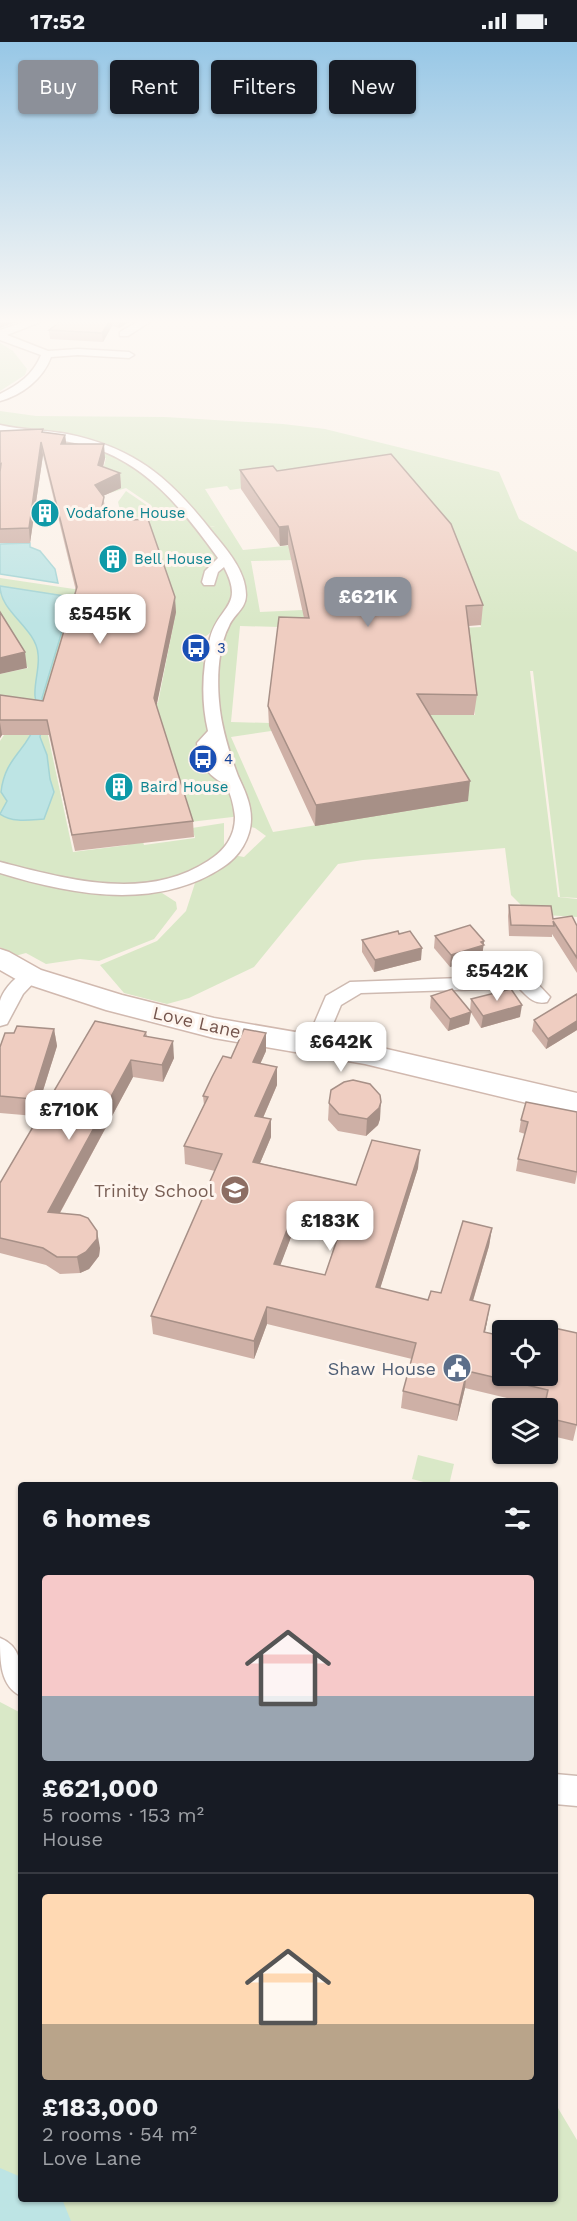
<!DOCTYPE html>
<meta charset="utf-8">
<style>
:root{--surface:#171b24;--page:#242831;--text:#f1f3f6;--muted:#9ea1a6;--line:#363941;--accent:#8c9099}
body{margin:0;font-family:"Work Sans",sans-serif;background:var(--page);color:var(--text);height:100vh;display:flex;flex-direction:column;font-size:22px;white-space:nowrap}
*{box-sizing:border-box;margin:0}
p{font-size:20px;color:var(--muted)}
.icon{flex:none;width:33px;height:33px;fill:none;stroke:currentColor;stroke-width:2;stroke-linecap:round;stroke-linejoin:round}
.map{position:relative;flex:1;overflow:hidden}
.side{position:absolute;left:18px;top:1440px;width:540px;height:720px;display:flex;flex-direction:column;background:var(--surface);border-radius:6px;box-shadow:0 2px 4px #0004}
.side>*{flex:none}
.banner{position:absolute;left:18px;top:18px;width:542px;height:54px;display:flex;gap:12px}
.fabs{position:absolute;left:492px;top:1278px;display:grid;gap:12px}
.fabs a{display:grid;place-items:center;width:66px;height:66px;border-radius:6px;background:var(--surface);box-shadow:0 2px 4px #0004;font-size:30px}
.price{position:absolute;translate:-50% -51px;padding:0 14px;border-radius:12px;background:#fff;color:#222;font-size:20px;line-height:39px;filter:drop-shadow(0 2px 3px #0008)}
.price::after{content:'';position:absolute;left:50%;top:36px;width:18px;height:14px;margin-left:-9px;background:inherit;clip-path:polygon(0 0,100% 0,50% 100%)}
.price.selected{background:var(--accent);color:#fff}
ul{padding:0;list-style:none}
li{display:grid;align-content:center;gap:12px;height:318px;padding:0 24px}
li+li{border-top:2px solid var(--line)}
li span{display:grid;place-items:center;height:186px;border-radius:6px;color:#555}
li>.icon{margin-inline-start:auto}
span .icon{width:108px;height:108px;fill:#fffc;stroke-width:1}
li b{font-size:26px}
h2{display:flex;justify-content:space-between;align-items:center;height:72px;padding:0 24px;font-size:26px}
.chip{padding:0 21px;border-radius:6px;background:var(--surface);box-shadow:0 2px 4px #0004;font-size:21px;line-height:54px}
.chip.selected{background:var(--accent);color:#fff}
.status{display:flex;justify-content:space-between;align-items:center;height:42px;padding:0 30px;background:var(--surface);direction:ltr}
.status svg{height:16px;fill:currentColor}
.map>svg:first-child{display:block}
.green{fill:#d9e8c7;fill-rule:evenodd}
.water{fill:#bde4e4;stroke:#a4d4d5;stroke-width:1.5}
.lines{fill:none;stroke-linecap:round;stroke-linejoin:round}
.river{fill:#bde4e4;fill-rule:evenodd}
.street-casing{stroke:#cebab1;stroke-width:3}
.secondary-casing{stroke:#d1b9af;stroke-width:3}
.street{fill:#fff;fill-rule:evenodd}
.secondary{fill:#fff;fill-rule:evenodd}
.wall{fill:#ceb0a6;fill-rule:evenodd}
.shaded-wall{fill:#a79087}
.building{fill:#efcdc1;stroke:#a79087;stroke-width:1.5;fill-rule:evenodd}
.labels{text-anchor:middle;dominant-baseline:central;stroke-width:6;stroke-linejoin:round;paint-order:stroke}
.far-culture-label{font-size:15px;fill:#0d838f;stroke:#fef5ee;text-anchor:start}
.far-transit-label{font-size:15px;fill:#164399;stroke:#fef5ee;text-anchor:start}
.street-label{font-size:18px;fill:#74554d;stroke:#fef5ee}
.education-label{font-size:18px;fill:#785e54;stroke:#fef5ee;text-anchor:end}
.service-label{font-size:18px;fill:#4e5e75;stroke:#fef5ee;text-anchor:end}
</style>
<div class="status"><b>17:52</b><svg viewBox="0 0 49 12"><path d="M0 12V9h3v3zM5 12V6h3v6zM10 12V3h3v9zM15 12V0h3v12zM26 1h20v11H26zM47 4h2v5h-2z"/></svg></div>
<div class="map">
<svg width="577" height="2179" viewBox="0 0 577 2179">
<rect width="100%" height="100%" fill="#fbf1e8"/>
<g class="green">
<path d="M0,301L13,309L27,327L25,333L0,349Z"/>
<path d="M0,369L36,374L165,375L283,382L325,387L499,430L519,477L577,510V856L560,855L533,629H530L558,855L577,857V875L530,872L511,853L505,806L363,818L338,822L254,925L189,956L167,962L124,951L100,923L157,899L186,869L196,838L233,813L244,815L266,794L255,786L243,783L216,691L217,599L240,555L204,487L215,484L204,486L190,469L109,406L0,386ZM273,442L314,501L243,508L205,447L227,444L230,448ZM456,514L481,585L437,587L303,568L260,570L251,519ZM240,584L280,585L468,610L475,673L271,671L270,681L231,680ZM417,679L468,759L273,790L231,695L271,689Z"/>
<path d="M0,394L78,398L148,428L227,521L238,555L219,584L201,598C198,616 198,616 211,628L232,741L241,774L190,780L111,660L158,661L175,574L128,572L126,479L148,478L155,472L151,463L126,446L110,451L109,447L99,443L106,416H63L43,400L19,402Z"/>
<path d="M126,449L148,464L151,471L145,476L124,474L120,468L118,460Z"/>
<path d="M0,536L74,547L107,542L46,684L73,810L128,803L138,784L144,803L195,796L192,786L224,781V809L198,831L145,843L84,841L0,822V699L19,671L0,668V632L28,626L0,579Z"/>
<path d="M0,828L162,851L176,860L177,867L154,897L99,919L80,917L46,922L26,911L15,914L0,905Z"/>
<path d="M418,1413L454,1422L449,1443H435L412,1437Z"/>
<path d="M0,1660L21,1671V2157H555V2061L577,2098V2179H0Z"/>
</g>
<g class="water">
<path d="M30,501V505L40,509L55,527L58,541L0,532V502Z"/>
<path d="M0,544L71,555L76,560L65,579L42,656L44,667L40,695L47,713L50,737L54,750L44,777C29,778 13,781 0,772L7,759L1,750C5,715 26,710 36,681C40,673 36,662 35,654C34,640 40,625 38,612C36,586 0,570 0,544Z"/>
</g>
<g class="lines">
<path class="river" d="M0,2126L21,2135V2157H62L71,2179H0Z"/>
<g class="street-casing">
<g id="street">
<path d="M34,277H48L7,293L48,309L78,307L129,310L134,313L129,316L78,313L51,315C43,337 22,353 0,359V352C18,343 33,333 41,313L0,298V288Z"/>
<path d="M142,277H154L128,294H120V290Z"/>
<path d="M0,383C22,388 45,388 67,392C136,406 171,437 213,491C227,508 246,529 246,553C246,567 234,572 229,584C218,605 217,636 219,659C221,685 229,710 238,734C244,747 251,761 251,777C251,796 239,815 223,825C157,869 71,853 0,831V820C67,837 145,860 208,819C224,809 235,795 235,775C234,766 231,751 226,744C224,741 218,739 215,736C203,727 198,715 197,701L208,689C201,659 202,626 210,596C219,563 245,565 224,525L218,530L214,543H204L202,540L205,529L218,516C184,469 146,420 87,404C58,396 29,396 0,391Z"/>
<path d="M525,911L532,913L534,917V938L550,955L547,960C534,963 528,955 519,946L361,951L341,963L322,1008L315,1010L308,1008L305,1003L326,954L350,940L515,934L516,917L518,913Z"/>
<path d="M31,928L38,930L40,934L23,952L7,982L0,984C0,976 0,966 0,959C4,946 18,931 31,928Z"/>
<path d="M0,1596C25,1606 21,1631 21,1654C0,1644 0,1619 0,1596Z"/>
<path d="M555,1732L577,1734V1764L555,1762Z"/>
</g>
</g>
<g class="secondary-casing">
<path id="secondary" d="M0,907L9,910L41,928L122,953L214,976L365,1002L577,1051V1073L365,1022L214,996L106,968L21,940L0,928Z"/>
</g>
<use href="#street" class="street"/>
<use href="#secondary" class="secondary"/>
</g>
<g class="wall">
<path d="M64,277H135L119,286L112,284L103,300L50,297L49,288Z"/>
<path d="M43,387V390L65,393L66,402L105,416L103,425L120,431L121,446L103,454L105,465L176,570L156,664L193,779L194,795L75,809L49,693H2L0,696V653L43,659L76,549L43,413L30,501H0V389Z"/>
<path d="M240,428L277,429L483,563L481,583L469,584L477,653L474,673H430L468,759L315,784L269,684L268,664L304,576L288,503L280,504L241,447Z"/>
<path d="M509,863L577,884V931L552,892V895L509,894L508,874Z"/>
<path d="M435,894L484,899L482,915L450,925L434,906Z"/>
<path d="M362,898L421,918L374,930L362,910Z"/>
<path d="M577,952V988L546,1007L532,989L534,978Z"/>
<path d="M431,954L471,970L469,982L448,989L430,966Z"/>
<path d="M471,957L520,975L481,986L470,969Z"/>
<path d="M54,987L57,1004L35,1074L0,1071V1005L14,991Z"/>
<path d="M146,990L147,994L174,1016L163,1040L133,1035L60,1171L100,1206L99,1214L89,1227L80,1231L60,1232L46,1223L0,1211V1141Z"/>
<path d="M266,1009L260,1022L277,1043L263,1076L271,1077V1095L260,1121L356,1143L418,1126L380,1246L428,1258L441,1251L492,1186L489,1204L473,1259L487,1280L485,1290L548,1334L577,1382L573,1399L548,1393V1366L465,1346L457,1379L401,1366L403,1349L412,1317L267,1282L254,1317L153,1292L151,1274L215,1129L185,1122L184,1104L204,1063L203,1054L231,1016ZM293,1190L336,1199L325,1233L280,1223Z"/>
<path d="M329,1061L380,1077L378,1083L366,1094L338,1089L328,1078Z"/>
<path d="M577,1070V1132L575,1142L516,1129L518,1117L525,1092L519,1090L521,1078Z"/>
</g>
<g class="shaded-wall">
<path d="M0,277H25L0,286Z"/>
<path d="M111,277L112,284L103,300L102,291Z"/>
<path d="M118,277H135L119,286Z"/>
<path d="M65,393L67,407L61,402Z"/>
<path d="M41,400L43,413L30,501L29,486Z"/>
<path d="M104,402L105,416L100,437L98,423Z"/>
<path d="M120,431L121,446L96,457L95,443Z"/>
<path d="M288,484V503L280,504L279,485Z"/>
<path d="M175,555L176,570L155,671L154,656Z"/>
<path d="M25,610L27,626L0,632V616Z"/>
<path d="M0,680L2,693L0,696Z"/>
<path d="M470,739L468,759L315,784L316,763Z"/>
<path d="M484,899L482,915L450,925L451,913Z"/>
<path d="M422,906L421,918L374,930L375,918Z"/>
<path d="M522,963L520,975L481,986L483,974Z"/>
<path d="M471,970L469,982L448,989L450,977Z"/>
<path d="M577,979V988L546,1007L548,997Z"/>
<path d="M54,987L57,1004L35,1074L32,1057Z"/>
<path d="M266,991V1009L253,1038V1020Z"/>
<path d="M173,999L174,1016L163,1040L162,1023Z"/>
<path d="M131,1018L133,1035L51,1187L48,1170Z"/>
<path d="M277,1025V1043L256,1092L255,1074Z"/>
<path d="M381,1060L380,1077L378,1083L366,1094L367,1077Z"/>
<path d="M271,1077V1095L253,1138V1120Z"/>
<path d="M420,1108L418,1126L375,1263L376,1245Z"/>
<path d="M293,1172V1190L274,1240V1222Z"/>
<path d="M492,1186L489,1204L468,1275L470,1258Z"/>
<path d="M97,1189L100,1206L99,1214L89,1227L80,1231L77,1215Z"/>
<path d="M490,1263L487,1280L481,1307L484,1290Z"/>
<path d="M267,1265V1282L254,1317V1299Z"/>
<path d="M467,1329L465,1346L457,1379L459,1363Z"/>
</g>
<g class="building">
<path d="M64,277H111L102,291L49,288Z"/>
<path d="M43,387L42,390L65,393L61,402H104L98,423L120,431L95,443L104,455L102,464L131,478L148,477L175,555L154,656L193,779L72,793L47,678H0V653L43,659L77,545L41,400L29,486L0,487V430L1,422L0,423V389Z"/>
<path d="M391,412L451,482L483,563L466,564L477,653L417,652L470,739L316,763L268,664L279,575L309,576L303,548L288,484L279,485L240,428L273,424L277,429Z"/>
<path d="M0,570L25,610L0,616Z"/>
<path d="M509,863L551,864L553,877L572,874L577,884V916L553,879L554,884L511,883Z"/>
<path d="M470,883L484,899L481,900L484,903L451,913L435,894Z"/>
<path d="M398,889L399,892L410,889L422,906L375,918L362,898Z"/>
<path d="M452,947L471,970L450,977L431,954Z"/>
<path d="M511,947L522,963L483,974L471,957Z"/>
<path d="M577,952V979L548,997L534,978Z"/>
<path d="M95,979L146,990L144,994L173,999L162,1023L131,1018L48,1170L80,1173L88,1176L97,1189V1197L86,1210L77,1215H57L43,1206L0,1196V1141Z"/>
<path d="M17,984L54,987L32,1057L0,1054V1005L5,991H14Z"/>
<path d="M244,987L266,991L253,1020L277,1025L255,1074L271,1077L253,1120L356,1143L372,1098L420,1108L376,1245L428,1258L431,1249L441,1251L463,1179L492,1186L470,1258L490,1263L484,1290L502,1294V1334H548V1304L551,1305L554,1286L577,1291V1383L548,1376V1366H544L548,1348L467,1329L459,1363L403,1349L416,1301L267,1265L254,1299L151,1274L222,1112L184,1104L208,1055L203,1054L212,1035L223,1014L231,1016ZM293,1172L342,1183L325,1233L274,1222Z"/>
<path d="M353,1038L370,1042L380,1053L381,1060L379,1066L367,1077L339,1072L329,1061L331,1048L344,1040Z"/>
<path d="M526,1060L577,1070V1130L518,1117L528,1080L521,1078Z"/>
</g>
<linearGradient id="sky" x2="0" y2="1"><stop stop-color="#97c7e6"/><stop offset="0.48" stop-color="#fdf9f5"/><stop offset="1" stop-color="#fdf9f5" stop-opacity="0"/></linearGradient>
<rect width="577" height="582" fill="url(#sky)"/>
<defs>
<g id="building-disc" transform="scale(1.5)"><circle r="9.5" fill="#0f9aa8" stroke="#fef5ee"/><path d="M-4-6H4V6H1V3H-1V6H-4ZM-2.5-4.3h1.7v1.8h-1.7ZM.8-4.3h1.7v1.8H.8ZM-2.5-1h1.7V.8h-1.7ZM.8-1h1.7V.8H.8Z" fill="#fff"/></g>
<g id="bus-disc" transform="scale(1.5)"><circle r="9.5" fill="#1a4fb4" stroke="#fef5ee"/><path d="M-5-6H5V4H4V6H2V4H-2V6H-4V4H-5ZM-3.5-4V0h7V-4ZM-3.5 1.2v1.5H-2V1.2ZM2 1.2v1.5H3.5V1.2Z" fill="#fff"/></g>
<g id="school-disc" transform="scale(1.5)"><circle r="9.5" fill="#8d6e63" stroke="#fef5ee"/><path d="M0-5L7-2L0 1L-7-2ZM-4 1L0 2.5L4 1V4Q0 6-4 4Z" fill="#fff"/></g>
<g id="civic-disc" transform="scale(1.5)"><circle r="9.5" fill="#5c6f8a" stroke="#fef5ee"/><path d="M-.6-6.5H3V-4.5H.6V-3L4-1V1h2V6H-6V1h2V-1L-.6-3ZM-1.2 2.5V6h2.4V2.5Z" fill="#fff"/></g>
</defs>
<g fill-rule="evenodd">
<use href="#building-disc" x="45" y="471"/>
<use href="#building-disc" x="113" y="517"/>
<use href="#bus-disc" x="196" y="606"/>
<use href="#bus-disc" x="203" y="717"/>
<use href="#building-disc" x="119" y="745"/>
<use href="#school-disc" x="235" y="1148"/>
<use href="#civic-disc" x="457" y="1326"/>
</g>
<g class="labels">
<g class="far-culture-label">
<text x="66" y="471">Vodafone House</text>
<text x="134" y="517">Bell House</text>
<text x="140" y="745">Baird House</text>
</g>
<g class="far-transit-label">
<text x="217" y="606">3</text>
<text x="224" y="717">4</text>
</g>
<g class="street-label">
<text transform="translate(197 980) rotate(13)">Love Lane</text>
</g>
<g class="education-label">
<text x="214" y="1148">Trinity School</text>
</g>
<g class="service-label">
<text x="436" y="1326">Shaw House</text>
</g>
</g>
</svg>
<div class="fabs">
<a><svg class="icon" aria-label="locate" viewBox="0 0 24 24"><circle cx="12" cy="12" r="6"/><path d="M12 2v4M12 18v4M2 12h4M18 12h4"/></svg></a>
<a><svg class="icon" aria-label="layers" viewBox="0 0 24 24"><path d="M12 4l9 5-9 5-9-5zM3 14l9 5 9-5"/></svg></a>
</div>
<b class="price selected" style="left:368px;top:586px">£621K</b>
<b class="price" style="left:100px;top:603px">£545K</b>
<b class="price" style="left:497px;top:960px">£542K</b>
<b class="price" style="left:341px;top:1031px">£642K</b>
<b class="price" style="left:69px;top:1099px">£710K</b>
<b class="price" style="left:330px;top:1210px">£183K</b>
<div class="banner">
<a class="chip selected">Buy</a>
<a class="chip">Rent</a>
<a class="chip">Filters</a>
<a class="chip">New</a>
</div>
<section class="side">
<h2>6 homes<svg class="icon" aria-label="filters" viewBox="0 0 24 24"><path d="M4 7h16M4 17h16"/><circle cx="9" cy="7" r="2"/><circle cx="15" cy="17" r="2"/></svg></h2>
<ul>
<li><span style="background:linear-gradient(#f6c9c9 65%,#9aa5b1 0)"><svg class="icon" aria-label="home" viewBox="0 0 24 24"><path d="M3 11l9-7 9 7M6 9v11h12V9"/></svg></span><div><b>£621,000</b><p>5 rooms · 153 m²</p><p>House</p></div></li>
<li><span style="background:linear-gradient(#ffd9b3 70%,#b9a48a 0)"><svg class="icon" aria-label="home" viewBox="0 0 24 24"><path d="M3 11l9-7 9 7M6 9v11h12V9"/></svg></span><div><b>£183,000</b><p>2 rooms · 54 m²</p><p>Love Lane</p></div></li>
</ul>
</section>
</div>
